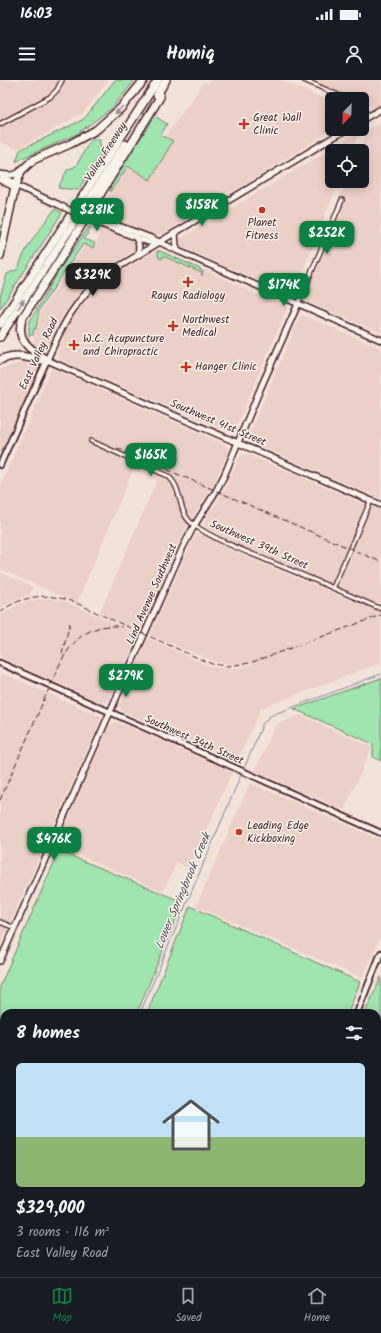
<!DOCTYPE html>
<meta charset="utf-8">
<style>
:root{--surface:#171b24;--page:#20242c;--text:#f1f3f6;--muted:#9ea1a6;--line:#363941;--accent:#0b8043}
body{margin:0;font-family:Kalam,sans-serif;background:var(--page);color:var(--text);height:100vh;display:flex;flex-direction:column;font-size:15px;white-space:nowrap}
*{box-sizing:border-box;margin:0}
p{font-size:13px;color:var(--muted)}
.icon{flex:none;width:22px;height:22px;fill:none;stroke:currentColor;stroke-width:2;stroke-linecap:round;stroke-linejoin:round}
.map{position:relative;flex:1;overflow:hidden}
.side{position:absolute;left:0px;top:929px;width:381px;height:268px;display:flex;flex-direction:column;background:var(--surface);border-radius:12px 12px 0 0;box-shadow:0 2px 10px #0003}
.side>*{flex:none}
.needle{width:26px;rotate:203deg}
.tools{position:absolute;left:325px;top:12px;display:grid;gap:8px}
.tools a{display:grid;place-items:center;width:44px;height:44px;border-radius:6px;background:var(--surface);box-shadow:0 2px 10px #0003;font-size:20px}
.price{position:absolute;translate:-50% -34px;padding:0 9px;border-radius:8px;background:var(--accent);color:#fff;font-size:13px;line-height:26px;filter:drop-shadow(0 1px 2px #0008)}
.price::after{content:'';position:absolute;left:50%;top:24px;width:12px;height:9px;margin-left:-6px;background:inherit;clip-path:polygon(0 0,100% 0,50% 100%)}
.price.on{background:#222;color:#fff}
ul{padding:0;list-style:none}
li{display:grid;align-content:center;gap:8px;height:212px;padding:0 16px}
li+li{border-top:1px solid var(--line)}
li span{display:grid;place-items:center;height:124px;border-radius:6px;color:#555}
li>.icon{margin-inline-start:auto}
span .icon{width:72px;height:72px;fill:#fffc;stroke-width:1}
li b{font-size:17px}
h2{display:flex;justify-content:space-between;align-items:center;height:48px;padding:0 16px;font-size:17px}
.status{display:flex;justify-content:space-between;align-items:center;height:28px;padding:0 20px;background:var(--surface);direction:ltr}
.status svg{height:11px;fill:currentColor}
header{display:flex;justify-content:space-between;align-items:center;height:52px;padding:0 16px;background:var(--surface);font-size:18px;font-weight:700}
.tabs{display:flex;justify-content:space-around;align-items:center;height:56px;border-top:1px solid var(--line);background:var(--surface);font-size:11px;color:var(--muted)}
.tabs a{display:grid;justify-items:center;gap:2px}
.tabs .on{color:var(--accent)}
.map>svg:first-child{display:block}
.built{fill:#ebd0c7}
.green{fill:#a0e4b0;stroke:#75826e}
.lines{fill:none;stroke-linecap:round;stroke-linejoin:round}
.stream{stroke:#748da2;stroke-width:1}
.minor-casing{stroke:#4a1f2b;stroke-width:6}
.tertiary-casing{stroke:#4a1f2b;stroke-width:8}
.secondary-casing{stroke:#4a1f2b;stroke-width:8}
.motorway-casing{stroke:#4a1f2b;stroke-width:10}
.minor{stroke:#f7f3e8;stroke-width:3.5}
.tertiary{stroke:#f7f3e8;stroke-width:4.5}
.secondary{stroke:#f7f3e8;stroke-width:5}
.motorway{stroke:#f7f3e8;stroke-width:7}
.rail{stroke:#4a1f2b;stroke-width:1;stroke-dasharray:6 3;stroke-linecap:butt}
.secondary-bridge-casing{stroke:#4a1f2b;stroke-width:8;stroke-linecap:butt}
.secondary-bridge{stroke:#f7f3e8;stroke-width:5}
.oneway{fill:#a0898a}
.poi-dot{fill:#c8321e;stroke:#f7f3e8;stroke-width:1.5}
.labels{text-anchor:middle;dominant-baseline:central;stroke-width:3;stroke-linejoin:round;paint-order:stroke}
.poi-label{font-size:11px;fill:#4a1f2b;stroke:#f7f3e8;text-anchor:start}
.street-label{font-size:11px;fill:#4a1f2b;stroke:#f7f3e8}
.water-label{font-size:12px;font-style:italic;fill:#5c4d5d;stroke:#f7f3e8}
</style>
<div class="status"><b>16:03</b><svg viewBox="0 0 49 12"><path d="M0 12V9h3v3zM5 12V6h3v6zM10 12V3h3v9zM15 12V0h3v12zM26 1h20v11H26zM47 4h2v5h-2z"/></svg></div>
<header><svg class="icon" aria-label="menu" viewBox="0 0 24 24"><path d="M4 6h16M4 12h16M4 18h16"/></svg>Homiq<svg class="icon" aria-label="person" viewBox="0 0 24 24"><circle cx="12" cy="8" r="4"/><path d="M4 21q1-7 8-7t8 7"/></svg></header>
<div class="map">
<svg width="381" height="1197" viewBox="0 0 381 1197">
<rect width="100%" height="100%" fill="#f2e3d9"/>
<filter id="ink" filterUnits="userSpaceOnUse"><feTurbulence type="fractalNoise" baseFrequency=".025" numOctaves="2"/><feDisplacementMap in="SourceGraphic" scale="8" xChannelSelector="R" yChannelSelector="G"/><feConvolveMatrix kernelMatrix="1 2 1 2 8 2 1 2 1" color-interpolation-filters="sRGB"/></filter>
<g filter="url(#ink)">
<g class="built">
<path d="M0,0H109L83,33L18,69L0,62Z"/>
<path d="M211,0H281L332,22V49H333L259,96L163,154L155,156L96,134L128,86L150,100L173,61L165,57L204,2L208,3Z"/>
<path d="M311,0H381V24L376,28L362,22V19H355Z"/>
<path d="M381,41V253L308,222L305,218V215L342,131L335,128L347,101H362V71H359L368,50Z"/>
<path d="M359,52L352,71H332V101H339L293,215L181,167L180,159Z"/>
<path d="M102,149L134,161L136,164V170L99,193L86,206L65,232L45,270L33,264L35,249L37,250L41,231L85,165L94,169Z"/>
<path d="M160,170L286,227L287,229L234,352H229L62,281L58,277L57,274L65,252L74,236L90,215L112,196L156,171Z"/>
<path d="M302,235L381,268V419L255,364L249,358V354L300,236Z"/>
<path d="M24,282L37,284L39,288L38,290L0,376V290L2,288Z"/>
<path d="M52,288L226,365L228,368L229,371L217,398L184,452L141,551L99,534L157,400L133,390L77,523L0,489V406Z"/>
<path d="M246,374L249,375L381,431V525L230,461L207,448L204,444L206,437L225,409L239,378L241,376Z"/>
<path d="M198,454H203L226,468L381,533V583L261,628L237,682L122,631L119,626L148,558L209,586L220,588H235L252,585L250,582L232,584L215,582L150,555L194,457Z"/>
<path d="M0,492L33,507L29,515L17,519L0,528Z"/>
<path d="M41,519H53L66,522L139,554L109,620L105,622H100L0,577V536L18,524Z"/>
<path d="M0,592L102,637L0,865Z"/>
<path d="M300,635L372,667L344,730L255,691L275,645Z"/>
<path d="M114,643L123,644L232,692L190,788L177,782L163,812L57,765L109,646Z"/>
<path d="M250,703L381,760V855L362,898L196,826Z"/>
<path d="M4,972V1085L0,1094V973Z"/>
<path d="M258,1193H295L303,1197H257Z"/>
</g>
<g class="green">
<path d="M115,0H135L112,28L77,54L23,78L16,82L20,70L84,39Z"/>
<path d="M155,36L167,44L161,55L173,61L150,100L128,86L110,112L111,103Z"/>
<path d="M99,58L102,72L78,110L58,108L67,90L76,86L90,61Z"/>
<path d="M55,129L62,133L0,229V217L7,194L18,189C24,168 42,146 55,129Z"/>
<path d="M89,147L91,148L84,159L95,163L93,168L83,164L39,230L36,249L34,248L33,255L29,256V243L61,187Z"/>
<path d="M157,171H160L200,189L203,192L202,196V193L163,176L162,179L159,178Z"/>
<path d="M381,598V681L373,677V664L294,629Z"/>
<path d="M59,771L183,822L137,933H4V959L0,958V906Z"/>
<path d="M190,826L360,902L348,933H147Z"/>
<path d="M381,897V1040L377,1038V933H365Z"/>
<path d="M4,1091V1174L0,1172V1101Z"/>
<path d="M133,1193H236L235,1197H141Z"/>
</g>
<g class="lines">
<g class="stream">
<path d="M245,686L263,643L272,635L381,594"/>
<path d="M140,933L241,695"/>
<path d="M0,1170L4,1171"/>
<path d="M32,1193L33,1197"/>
</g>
<g class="minor-casing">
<g id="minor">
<path d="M304,0L347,19"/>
<path d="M362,28L369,36"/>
<path d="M0,44L50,17L57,10L62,0"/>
<path d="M298,224L342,120"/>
<path d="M91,361L168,396C184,409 176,433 194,445C217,461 245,471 271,482C308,497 345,513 381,529"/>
<path d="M333,508L371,420"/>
<path d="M0,842L15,848"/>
</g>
</g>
<g class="tertiary-casing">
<g id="tertiary">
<path d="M0,385L47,280"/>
<path d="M0,583L381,753"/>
<path d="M357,933L381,873"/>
<path d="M0,965L4,966"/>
<path d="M377,1154L381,1166"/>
<path d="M377,1172L381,1184"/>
<path d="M250,1197L251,1193"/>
</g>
</g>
<g class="secondary-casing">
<g id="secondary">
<path d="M362,40L381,29"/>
<path d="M347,49L105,195C75,219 62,246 47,280L381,425"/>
<path d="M0,94C8,95 14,97 21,91"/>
<path d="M2,96L13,102L15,105"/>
<path d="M0,100L12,106L15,105L57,124"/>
<path d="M92,136L151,158L178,171L381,260"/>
<path d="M90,140L148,162L157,163"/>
<path d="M175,153L176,165L178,171"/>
<path d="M135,157C140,163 140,169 137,175"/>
<path d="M0,881L183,467L194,446L216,411L224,396L261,307L298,224"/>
</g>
</g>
<g class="motorway-casing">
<g id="motorway">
<path d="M157,15L166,0"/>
<path d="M0,176L14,111L21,91L33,80L70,64L96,50L121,28L144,0"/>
<path d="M0,244L158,0"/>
<path d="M0,257L125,64"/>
<path d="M0,280C17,273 24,277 41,280"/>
<path d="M47,280C30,270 14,259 23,237L66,170L160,17L159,11"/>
</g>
</g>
<use href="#minor" class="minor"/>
<use href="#tertiary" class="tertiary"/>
<use href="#secondary" class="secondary"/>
<use href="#motorway" class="motorway"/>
<g class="rail">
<path d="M117,368L381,482"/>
<path d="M0,532C15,520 36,514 54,517C72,519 90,530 106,537C137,551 169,565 200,579L212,584L228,586L250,583L381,535"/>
<path d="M62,574L70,543"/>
<path d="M0,720L58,588C70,561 91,541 123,547"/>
</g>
<g class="secondary-bridge-casing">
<g id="secondary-bridge">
<path d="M57,124L90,140"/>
<path d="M76,132L81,131L92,136"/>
</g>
</g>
<use href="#secondary-bridge" class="secondary-bridge"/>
</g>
<defs><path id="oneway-solid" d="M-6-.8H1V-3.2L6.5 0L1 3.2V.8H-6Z"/></defs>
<g class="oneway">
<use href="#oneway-solid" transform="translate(119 30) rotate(135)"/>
<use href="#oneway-solid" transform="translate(21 224) rotate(-57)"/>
</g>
</g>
<g class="poi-dot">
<path d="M242 38h4v4h4v4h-4v4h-4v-4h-4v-4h4z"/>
<circle cx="262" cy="130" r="4"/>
<path d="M186 196h4v4h4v4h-4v4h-4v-4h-4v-4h4z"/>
<path d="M171 240h4v4h4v4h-4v4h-4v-4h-4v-4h4z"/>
<path d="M72 259h4v4h4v4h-4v4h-4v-4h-4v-4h4z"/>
<path d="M184 281h4v4h4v4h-4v4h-4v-4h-4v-4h4z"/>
<circle cx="239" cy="752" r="4"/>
</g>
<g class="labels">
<g class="poi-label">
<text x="253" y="38">Great Wall<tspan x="253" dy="13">Clinic</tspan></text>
<text x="262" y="143" text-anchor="middle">Planet<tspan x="262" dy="13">Fitness</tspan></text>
<text x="188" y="216" text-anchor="middle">Rayus Radiology</text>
<text x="182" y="240">Northwest<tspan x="182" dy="13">Medical</tspan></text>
<text x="83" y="259">W.C. Acupuncture<tspan x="83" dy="13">and Chiropractic</tspan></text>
<text x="195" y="287">Hanger Clinic</text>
<text x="247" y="746">Leading Edge<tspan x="247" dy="13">Kickboxing</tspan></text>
</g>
<g class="street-label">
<text transform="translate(106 72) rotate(-57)">Valley Freeway</text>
<text transform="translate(39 274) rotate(-65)">East Valley Road</text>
<text transform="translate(218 343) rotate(23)">Southwest 41st Street</text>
<text transform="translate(259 465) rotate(24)">Southwest 39th Street</text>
<text transform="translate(152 514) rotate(-66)">Lind Avenue Southwest</text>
<text transform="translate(194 660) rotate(24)">Southwest 34th Street</text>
</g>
<g class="water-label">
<text transform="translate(183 811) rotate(-67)">Lower Springbrook Creek</text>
</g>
</g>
</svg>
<div class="tools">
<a><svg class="needle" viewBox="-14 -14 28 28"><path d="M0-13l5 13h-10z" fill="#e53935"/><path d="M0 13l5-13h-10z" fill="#9ea1a6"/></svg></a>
<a><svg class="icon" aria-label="locate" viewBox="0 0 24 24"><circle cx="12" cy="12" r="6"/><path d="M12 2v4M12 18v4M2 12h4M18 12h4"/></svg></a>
</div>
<b class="price" style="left:202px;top:147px">$158K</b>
<b class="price" style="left:97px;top:152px">$281K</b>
<b class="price" style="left:327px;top:175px">$252K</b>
<b class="price on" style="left:93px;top:217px">$329K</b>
<b class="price" style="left:284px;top:227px">$174K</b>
<b class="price" style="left:151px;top:397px">$165K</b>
<b class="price" style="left:126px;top:618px">$279K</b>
<b class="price" style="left:54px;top:781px">$476K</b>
<section class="side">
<h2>8 homes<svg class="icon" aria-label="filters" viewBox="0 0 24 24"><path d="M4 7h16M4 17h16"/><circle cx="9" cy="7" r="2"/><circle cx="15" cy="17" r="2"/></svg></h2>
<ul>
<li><span style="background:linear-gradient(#bfe0f5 60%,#8fb573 0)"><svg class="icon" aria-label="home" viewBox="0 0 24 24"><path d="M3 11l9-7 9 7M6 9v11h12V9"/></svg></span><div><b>$329,000</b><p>3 rooms · 116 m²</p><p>East Valley Road</p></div></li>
</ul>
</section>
</div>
<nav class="tabs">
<a class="on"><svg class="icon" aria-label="map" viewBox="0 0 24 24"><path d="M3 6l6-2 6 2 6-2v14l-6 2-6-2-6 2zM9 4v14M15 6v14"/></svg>Map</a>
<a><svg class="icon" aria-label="saved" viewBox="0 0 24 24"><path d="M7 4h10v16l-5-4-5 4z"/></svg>Saved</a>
<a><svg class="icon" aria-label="home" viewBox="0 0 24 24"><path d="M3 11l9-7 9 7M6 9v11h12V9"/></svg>Home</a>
</nav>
